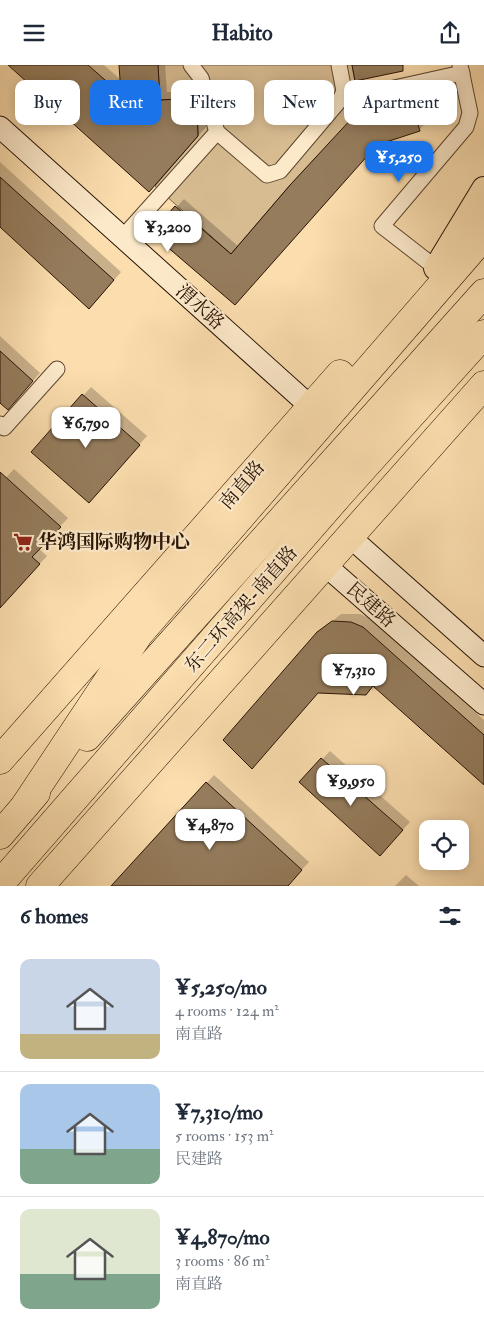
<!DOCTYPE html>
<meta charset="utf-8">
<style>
:root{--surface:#fff;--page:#f6f6f7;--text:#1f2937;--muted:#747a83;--line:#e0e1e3;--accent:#1a73e8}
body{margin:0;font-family:"IM FELL Double Pica","Noto Serif SC",serif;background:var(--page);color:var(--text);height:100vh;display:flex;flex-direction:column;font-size:19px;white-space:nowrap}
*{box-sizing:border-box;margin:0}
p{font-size:16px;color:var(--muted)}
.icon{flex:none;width:28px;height:28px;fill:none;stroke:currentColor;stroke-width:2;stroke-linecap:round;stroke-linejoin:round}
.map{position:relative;height:821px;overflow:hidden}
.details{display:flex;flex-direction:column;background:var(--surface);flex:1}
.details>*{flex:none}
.top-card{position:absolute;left:15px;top:15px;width:455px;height:45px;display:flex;gap:10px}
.buttons{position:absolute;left:419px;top:755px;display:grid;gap:10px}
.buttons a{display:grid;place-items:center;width:50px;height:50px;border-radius:10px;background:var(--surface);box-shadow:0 2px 12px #0003;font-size:25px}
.price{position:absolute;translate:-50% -42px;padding:0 11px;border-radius:10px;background:#fff;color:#222;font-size:16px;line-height:32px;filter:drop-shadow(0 1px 2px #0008)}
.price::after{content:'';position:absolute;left:50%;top:30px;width:15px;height:11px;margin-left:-8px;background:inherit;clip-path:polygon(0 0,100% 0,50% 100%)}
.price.current{background:var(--accent);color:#fff}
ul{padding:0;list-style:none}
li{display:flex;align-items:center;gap:15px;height:125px;padding:0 20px}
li+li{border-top:1px solid var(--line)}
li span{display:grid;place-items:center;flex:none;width:140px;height:100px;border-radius:10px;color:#555}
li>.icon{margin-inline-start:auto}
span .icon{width:60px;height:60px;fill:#fffc;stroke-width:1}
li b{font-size:21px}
h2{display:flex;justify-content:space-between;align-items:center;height:60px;padding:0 20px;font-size:21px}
.chip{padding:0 18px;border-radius:10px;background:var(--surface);box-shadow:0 2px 12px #0003;font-size:18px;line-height:45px}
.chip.current{background:var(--accent);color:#fff}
header{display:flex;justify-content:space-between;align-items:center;height:65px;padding:0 20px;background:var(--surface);font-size:22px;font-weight:700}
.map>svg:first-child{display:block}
.green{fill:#d7bb91;stroke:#7f674a}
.shadow{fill:#0003}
.building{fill:#957c5c;stroke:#271303}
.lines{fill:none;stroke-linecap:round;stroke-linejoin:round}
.street-casing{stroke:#5c462e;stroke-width:17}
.secondary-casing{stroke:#271303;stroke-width:23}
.primary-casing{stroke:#271303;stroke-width:26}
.highway-casing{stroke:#271303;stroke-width:29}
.street{stroke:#fce9ca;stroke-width:15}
.secondary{stroke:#fce9ca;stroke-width:21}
.primary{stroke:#fbddae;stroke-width:24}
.highway{stroke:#fbddae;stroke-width:28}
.labels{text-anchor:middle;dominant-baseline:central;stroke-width:4.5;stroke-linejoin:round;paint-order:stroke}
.street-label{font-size:19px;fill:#271303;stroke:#fce9ca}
.poi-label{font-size:19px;font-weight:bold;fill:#271303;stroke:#fce9ca;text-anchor:start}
</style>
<header><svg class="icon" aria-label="menu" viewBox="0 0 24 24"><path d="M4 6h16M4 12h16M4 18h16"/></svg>Habito<svg class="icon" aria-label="share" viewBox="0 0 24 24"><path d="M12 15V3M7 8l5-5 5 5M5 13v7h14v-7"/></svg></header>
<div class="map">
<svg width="484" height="821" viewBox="0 0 484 821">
<rect width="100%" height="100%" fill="#fbddae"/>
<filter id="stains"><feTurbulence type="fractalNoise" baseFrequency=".004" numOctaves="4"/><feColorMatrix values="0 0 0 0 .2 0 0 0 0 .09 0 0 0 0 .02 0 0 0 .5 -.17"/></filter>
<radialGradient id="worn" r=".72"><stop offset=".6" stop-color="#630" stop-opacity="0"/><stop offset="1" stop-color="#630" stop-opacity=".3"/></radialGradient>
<path class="green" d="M158,0H352L361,49L290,120L231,189L155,121L198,71L197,34L160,35Z"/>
<g class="shadow">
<path d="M9,0H104L121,15L120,0H165L167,27L204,26L206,62L157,118Z"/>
<path d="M418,26L427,57L419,65L377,78L243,230L153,168L184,134L239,182L364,44Z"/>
<path d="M0,97L121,207L97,235L0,161Z"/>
<path d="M0,271L40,308L15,336H0Z"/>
<path d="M91,322L147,371L96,428L33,387Z"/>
<path d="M14,404L68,453L39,484L47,491L0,542V419Z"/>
<path d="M341,549H360L371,554L484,655V719L374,620L366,629L318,568Z"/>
<path d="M330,686L410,757L388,781L301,717Z"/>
<path d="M214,710L309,797L287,821H113Z"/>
<path d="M406,810L419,821H395Z"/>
</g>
<g class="building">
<path d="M8,0H88L121,29L119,0H158L160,35L197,33L198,71L149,127Z"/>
<path d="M352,0H403V6L355,16Z"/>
<path d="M410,33L420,66L377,80L235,240L151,168L175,141L231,189L291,119L354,51Z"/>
<path d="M0,112L114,215L89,244L0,162Z"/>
<path d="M0,286L33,316L8,345L0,338Z"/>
<path d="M82,329L140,380L89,438L31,387Z"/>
<path d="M0,407L61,462L32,492L40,499L0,543Z"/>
<path d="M332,556L351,557L363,562L484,670V720L373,621L366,630L318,628L252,704L223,675L317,567Z"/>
<path d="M321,693L403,765L380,791L299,717Z"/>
<path d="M206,717L302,805L288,821H111Z"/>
</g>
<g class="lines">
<g class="street-casing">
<g id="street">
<path d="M191,0L201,13L217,67L267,110L280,106L340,35L344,26L339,0"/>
<path d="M340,35L462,8"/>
<path d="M123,172L217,67"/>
<path d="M436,203L382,161L466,62L470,48L460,0"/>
<path d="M0,359L4,363L57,304"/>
</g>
</g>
<g class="secondary-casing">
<g id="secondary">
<path d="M0,62L311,342"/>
<path d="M350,472L484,591"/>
<path d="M325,500L484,639"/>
</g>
</g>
<g class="primary-casing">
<path id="primary" d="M436,203L484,124"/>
</g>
<g class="highway-casing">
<g id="highway">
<path d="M453,182L484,144"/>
<path d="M87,672L484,228"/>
<path d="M0,695L340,309"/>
<path d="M24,742L139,569L484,171"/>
<path d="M0,770L36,728"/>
<path d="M0,819L340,429L484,269"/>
<path d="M40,821L484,320"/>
</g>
</g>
<use href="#street" class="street"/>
<use href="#secondary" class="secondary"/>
<use href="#primary" class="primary"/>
<use href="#highway" class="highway"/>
</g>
<defs>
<g id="supermarket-bare" transform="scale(1.5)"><path d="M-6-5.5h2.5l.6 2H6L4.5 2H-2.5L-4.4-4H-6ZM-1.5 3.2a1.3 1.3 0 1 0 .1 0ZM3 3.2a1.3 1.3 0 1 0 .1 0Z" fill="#8f2418" stroke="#fce9ca" stroke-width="2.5" paint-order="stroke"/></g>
</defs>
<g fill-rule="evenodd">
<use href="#supermarket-bare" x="23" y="477"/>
</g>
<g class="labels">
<g class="street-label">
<text transform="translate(200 242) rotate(42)">渭水路</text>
<text transform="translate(242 420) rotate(-49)">南直路</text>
<text transform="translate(371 540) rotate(41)">民建路</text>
<text transform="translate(241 544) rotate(-49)">东二环高架-南直路</text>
</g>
<g class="poi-label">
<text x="38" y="477">华鸿国际购物中心</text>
</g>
</g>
<rect width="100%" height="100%" filter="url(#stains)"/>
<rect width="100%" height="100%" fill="url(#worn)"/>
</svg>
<div class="buttons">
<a><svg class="icon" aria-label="locate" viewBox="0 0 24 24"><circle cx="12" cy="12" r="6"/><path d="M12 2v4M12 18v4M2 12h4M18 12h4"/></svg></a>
</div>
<b class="price current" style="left:399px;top:118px">¥5,250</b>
<b class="price" style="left:168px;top:188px">¥3,200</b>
<b class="price" style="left:86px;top:384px">¥6,790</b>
<b class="price" style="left:354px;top:631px">¥7,310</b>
<b class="price" style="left:351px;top:742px">¥9,950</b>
<b class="price" style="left:210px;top:786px">¥4,870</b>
<div class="top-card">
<a class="chip">Buy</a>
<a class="chip current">Rent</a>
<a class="chip">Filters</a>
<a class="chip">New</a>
<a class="chip">Apartment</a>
</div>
</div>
<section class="details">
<h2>6 homes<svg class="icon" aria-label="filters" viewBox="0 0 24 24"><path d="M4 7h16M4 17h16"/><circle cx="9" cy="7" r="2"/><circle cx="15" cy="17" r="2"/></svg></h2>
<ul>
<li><span style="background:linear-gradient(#c9d6e8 75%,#c2b280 0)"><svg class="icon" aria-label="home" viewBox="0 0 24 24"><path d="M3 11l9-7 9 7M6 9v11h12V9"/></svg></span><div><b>¥5,250/mo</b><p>4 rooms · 124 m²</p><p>南直路</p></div></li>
<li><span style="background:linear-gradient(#a9c7e8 65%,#7fa58c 0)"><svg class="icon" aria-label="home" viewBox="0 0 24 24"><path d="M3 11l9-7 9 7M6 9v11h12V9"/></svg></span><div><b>¥7,310/mo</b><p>5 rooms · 153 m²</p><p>民建路</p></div></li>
<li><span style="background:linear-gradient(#dfe7d0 65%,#7fa58c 0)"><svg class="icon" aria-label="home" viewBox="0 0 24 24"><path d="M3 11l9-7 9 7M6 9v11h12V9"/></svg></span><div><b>¥4,870/mo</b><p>3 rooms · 86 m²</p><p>南直路</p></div></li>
</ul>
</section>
